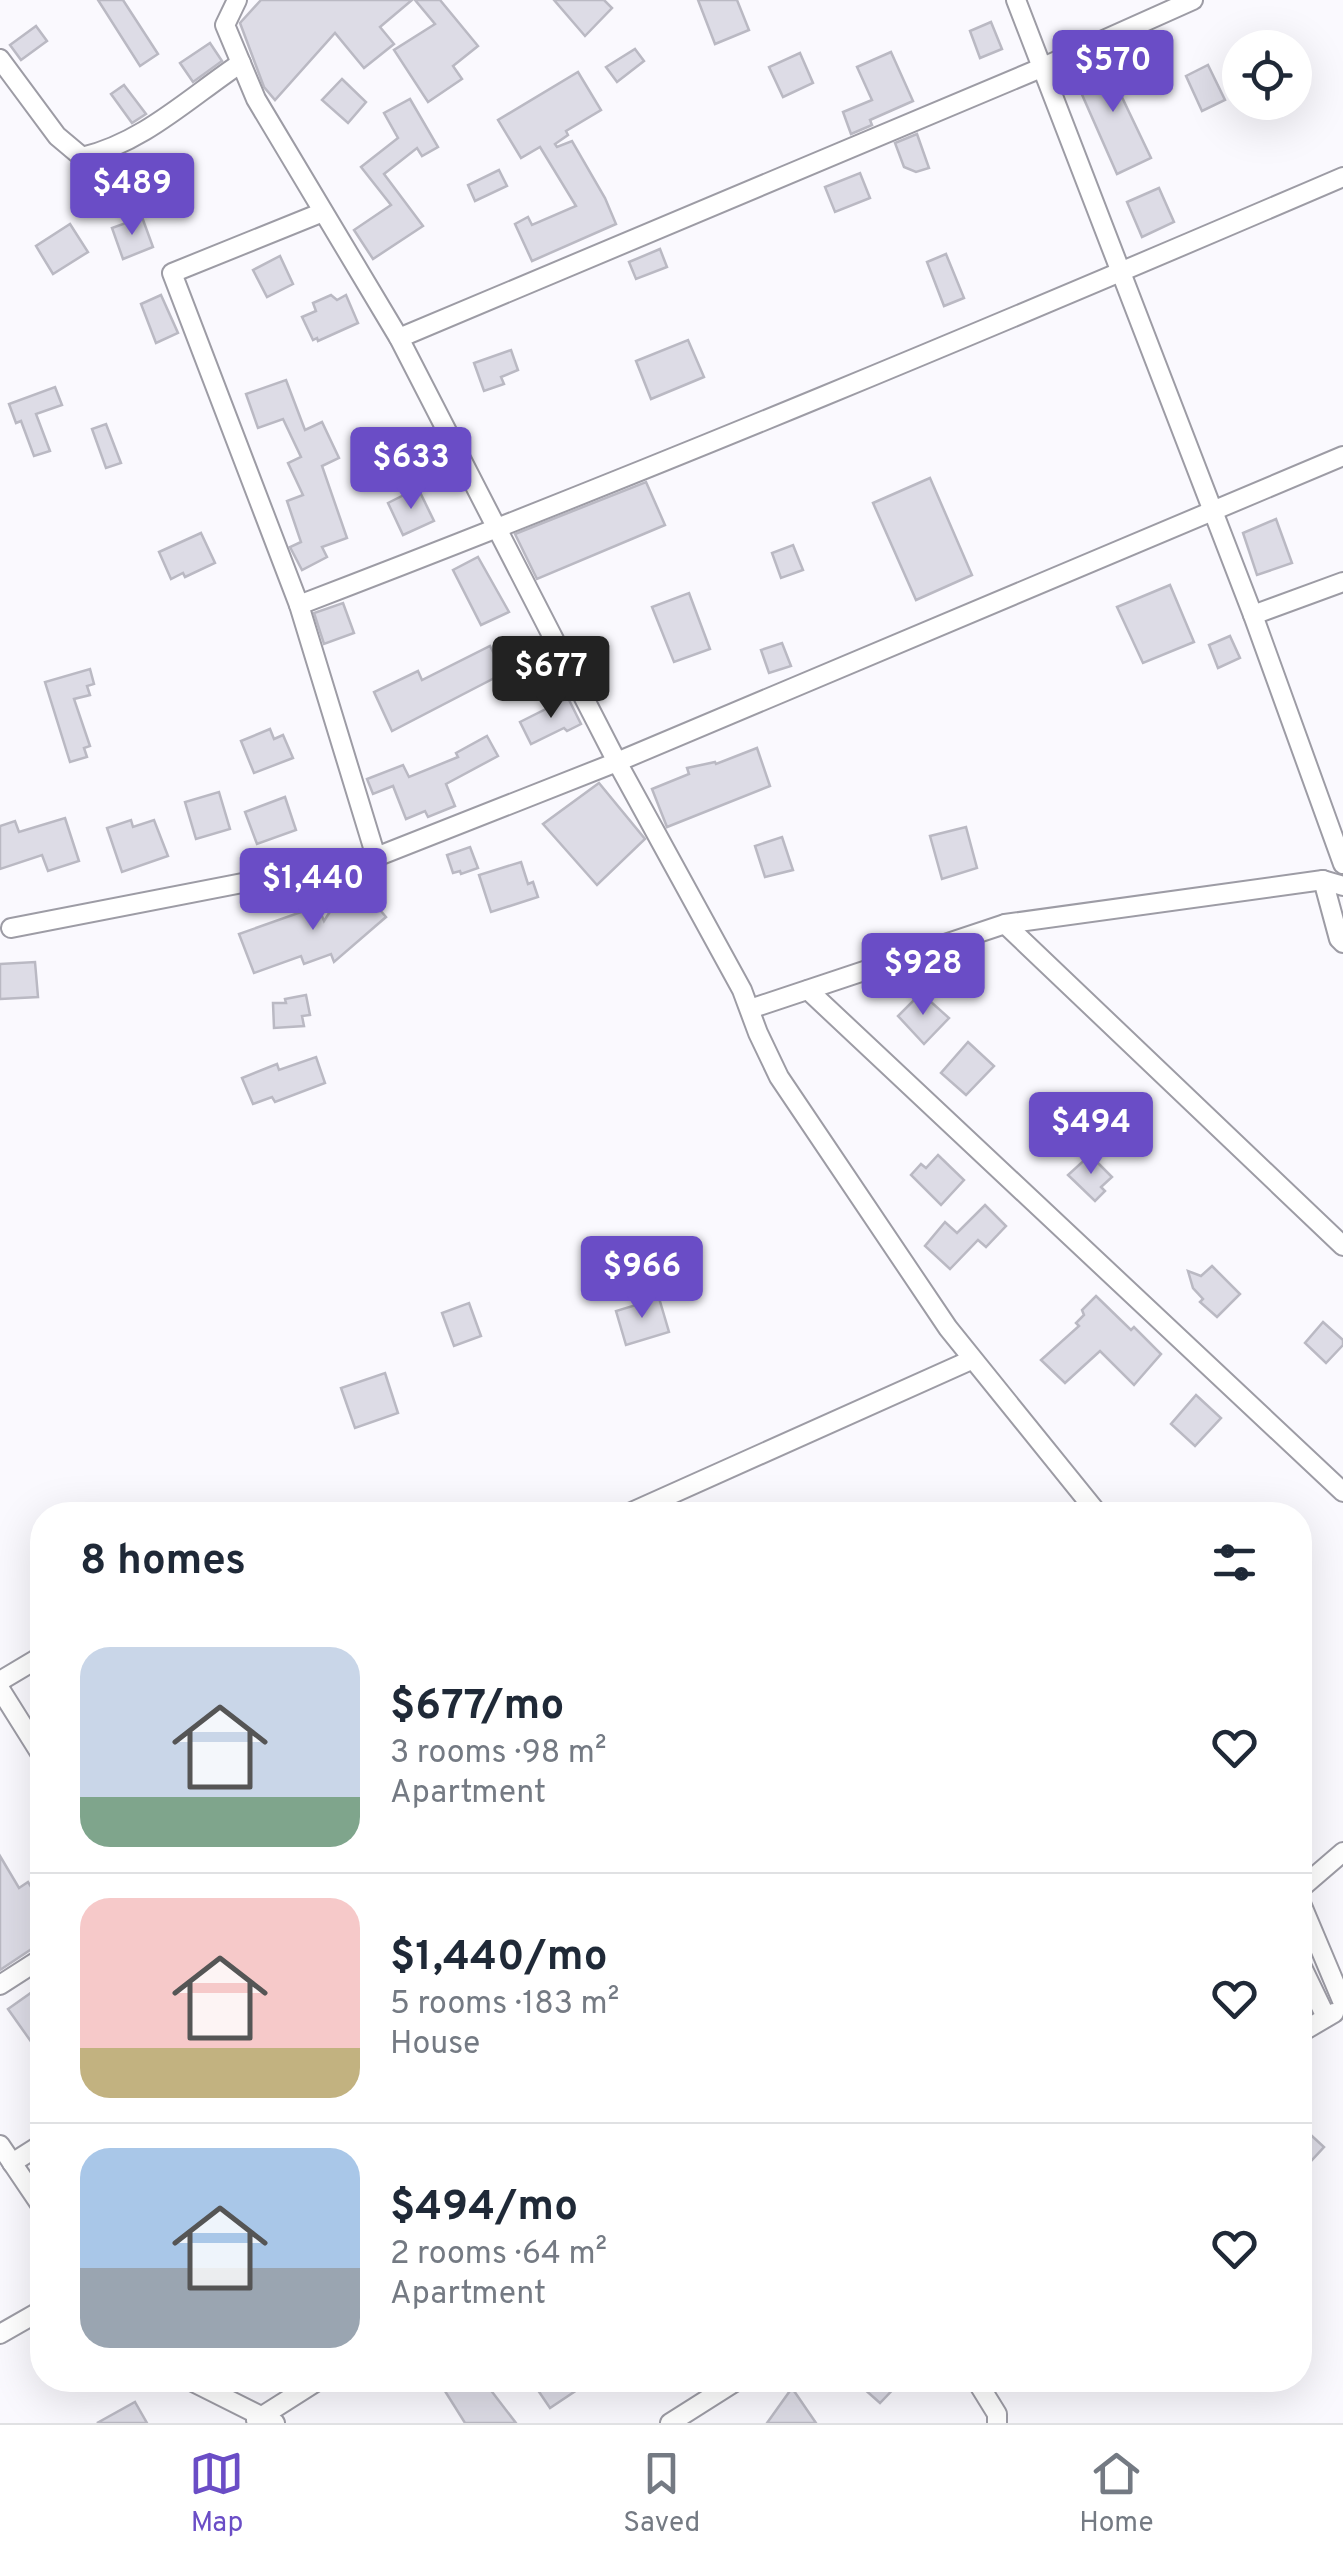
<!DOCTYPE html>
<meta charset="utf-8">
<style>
:root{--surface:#fff;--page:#f6f6f7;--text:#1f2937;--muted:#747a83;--line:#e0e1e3;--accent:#6a4dc6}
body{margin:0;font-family:Overpass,sans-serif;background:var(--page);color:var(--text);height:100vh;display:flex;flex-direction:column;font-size:38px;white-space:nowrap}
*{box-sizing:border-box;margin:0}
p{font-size:32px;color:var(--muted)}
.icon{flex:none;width:55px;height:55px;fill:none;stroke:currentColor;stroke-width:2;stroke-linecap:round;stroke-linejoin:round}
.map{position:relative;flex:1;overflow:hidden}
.sheet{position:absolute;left:30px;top:1502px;width:1282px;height:890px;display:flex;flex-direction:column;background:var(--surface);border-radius:40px;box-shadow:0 10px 40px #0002}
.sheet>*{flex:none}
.controls{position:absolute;left:1222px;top:30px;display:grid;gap:20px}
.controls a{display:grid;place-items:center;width:90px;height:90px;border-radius:50%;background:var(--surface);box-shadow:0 10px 40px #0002;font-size:50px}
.price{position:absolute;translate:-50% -85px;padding:0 22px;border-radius:10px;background:var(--accent);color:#fff;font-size:32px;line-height:65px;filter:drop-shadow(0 2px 5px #0008)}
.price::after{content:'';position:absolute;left:50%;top:60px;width:30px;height:22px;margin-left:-15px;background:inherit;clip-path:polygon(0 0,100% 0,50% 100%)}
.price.active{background:#222;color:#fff}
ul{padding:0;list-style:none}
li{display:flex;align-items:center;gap:30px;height:250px;padding:0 50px}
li+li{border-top:2px solid var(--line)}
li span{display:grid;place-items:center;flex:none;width:280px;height:200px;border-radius:30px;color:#555}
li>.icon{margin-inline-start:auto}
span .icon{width:120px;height:120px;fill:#fffc;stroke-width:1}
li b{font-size:42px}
h2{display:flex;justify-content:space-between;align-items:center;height:120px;padding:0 50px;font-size:42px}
.menu{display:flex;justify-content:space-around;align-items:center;height:140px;border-top:2px solid var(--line);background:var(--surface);font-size:28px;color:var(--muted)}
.menu a{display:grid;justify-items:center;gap:5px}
.menu .active{color:var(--accent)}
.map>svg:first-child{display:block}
.building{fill:#dddce6;stroke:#bab9c3;stroke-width:2.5}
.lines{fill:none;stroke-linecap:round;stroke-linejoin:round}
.minor-casing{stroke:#9d9ca5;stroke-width:22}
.minor{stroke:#fff;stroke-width:18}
</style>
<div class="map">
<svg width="1343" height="2423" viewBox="0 0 1343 2423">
<rect width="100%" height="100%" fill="#faf9fe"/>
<g class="building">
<path d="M98,0H123L158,54L140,66Z"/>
<path d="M261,0H412L380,27L394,44L364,68L335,33L275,100L264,87L240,23Z"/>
<path d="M415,0H440L478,46L453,66L462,79L428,102L394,50L435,24Z"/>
<path d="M554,0H604L612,8L585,36Z"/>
<path d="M698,0H737L749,30L715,44Z"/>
<path d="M991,22L1002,49L980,58L970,31Z"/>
<path d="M36,26L47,41L21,60L10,45Z"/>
<path d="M210,43L222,61L193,82L180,63Z"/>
<path d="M635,49L644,61L617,82L606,67Z"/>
<path d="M1114,50L1120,65L1109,70L1151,158L1117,174L1080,90L1092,84L1083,64Z"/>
<path d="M891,52L913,101L870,120L872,125L851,134L843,112L872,100L857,67Z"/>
<path d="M800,53L813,83L783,97L769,67Z"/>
<path d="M1208,65L1225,100L1202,111L1186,76Z"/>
<path d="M578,72L601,110L566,131L568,135L555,144L557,147L572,141L605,198L616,224L532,261L515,224L528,217L532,225L576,206L540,147L521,158L498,120Z"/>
<path d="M342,79L366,102L348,123L322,100Z"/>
<path d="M124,85L146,114L132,123L111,94Z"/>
<path d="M410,99L438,147L422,156L417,148L384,174L423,226L373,259L354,230L391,205L361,167L398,138L384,113Z"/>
<path d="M917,134L929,168L916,172L904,167L895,143Z"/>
<path d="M499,170L507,186L475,201L468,185Z"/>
<path d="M860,173L870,198L835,212L825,187Z"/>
<path d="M1159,188L1174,222L1142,237L1127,202Z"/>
<path d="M142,217L153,247L123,259L112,228Z"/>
<path d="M70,224L88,252L53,274L36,246Z"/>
<path d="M660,249L667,267L636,279L629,262Z"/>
<path d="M946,254L964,298L944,306L927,262Z"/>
<path d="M280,256L293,284L267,297L253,270Z"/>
<path d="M161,295L178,333L156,343L141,304Z"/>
<path d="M331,295L337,300L346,295L358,323L318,341L317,338L313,340L302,317L316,311L313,303Z"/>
<path d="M688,340L704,377L651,399L636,361Z"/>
<path d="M511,350L518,370L501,377L504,384L484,391L474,363Z"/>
<path d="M286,380L305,430L322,422L339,458L322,466L347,538L322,547L327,557L302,570L290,547L301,542L287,501L303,495L288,463L301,457L283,419L258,428L246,394Z"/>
<path d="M55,387L62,405L36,414L50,451L34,456L21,421L16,423L9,404Z"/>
<path d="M106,424L121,463L106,468L92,429Z"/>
<path d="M433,435L443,458L418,470L408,446Z"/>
<path d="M930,478L972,575L916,600L873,503Z"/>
<path d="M646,482L665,525L537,579L515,534Z"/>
<path d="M418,488L434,521L403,535L388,503Z"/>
<path d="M1276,519L1292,563L1257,575L1243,533Z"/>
<path d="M201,533L215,563L185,577L183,573L171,579L159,552Z"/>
<path d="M793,545L803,570L781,578L772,553Z"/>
<path d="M478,557L509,612L481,625L453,570Z"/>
<path d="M1170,585L1194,642L1143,663L1117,607Z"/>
<path d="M689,593L710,649L674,662L652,607Z"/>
<path d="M343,603L354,633L324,644L314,613Z"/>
<path d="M1230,636L1240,658L1218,668L1209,645Z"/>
<path d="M782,643L791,666L769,673L761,650Z"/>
<path d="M490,646L504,673L392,731L374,692L418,671L422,680Z"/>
<path d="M90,669L94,684L87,686L90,695L74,699L90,746L84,748L87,757L70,762L45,682Z"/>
<path d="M568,698L581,724L567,731L564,728L531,744L520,722Z"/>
<path d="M270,729L274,739L283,735L293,758L254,773L241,741Z"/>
<path d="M487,736L498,756L446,784L455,806L428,817L425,811L406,819L393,786L373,794L367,779L403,765L409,777L458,757L456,753Z"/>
<path d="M757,748L770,786L667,827L652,789L689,774L687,768L715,762L716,764Z"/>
<path d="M599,783L645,839L597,885L543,824Z"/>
<path d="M219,792L230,829L196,839L185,802Z"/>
<path d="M285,797L296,830L257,844L245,812Z"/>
<path d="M65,818L79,861L48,871L42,855L0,869V826L15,821L19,832Z"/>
<path d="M131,820L133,827L154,820L168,856L122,872L107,828Z"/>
<path d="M966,827L977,868L942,879L930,836Z"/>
<path d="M782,837L793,870L765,877L755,846Z"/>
<path d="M470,847L478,868L461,874L460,871L453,873L447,855Z"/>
<path d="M521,862L528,884L533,882L538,897L491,912L479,875Z"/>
<path d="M344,890L365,892L386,917L334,962L331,954L304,964L301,956L254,973L239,934L318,906L324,921Z"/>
<path d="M35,962L38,997L0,999V964Z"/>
<path d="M921,993L949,1018L924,1044L898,1016Z"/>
<path d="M306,995L310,1015L302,1016L304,1026L274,1028L273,1003H286L285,999Z"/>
<path d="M968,1042L994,1066L966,1095L941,1073Z"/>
<path d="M316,1057L325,1083L275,1102L272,1097L253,1104L242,1078L277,1064L279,1070Z"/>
<path d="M938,1155L964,1180L941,1205L911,1175L921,1164L926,1168Z"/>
<path d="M1090,1155L1112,1177L1101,1187L1105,1191L1095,1201L1068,1175Z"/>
<path d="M985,1205L1006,1226L986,1247L978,1240L950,1269L925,1246L945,1222L957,1233Z"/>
<path d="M1212,1266L1240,1294L1217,1317L1200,1302L1203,1299L1193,1288L1188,1271L1201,1276Z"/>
<path d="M1096,1296L1131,1330L1134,1327L1161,1354L1134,1385L1100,1351L1065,1383L1041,1360L1079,1326L1076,1323L1084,1315L1082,1310Z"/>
<path d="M659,1298L669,1332L626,1345L616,1311Z"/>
<path d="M469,1303L481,1336L454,1346L442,1313Z"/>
<path d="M1323,1322L1343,1340V1345L1326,1363L1305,1343Z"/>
<path d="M385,1373L398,1413L355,1428L341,1388Z"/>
<path d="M1196,1395L1221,1418L1195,1446L1171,1424Z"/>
<path d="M0,1856L19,1888L28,1882L42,1904V1942L0,1970Z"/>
<path d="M42,1985V2035L32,2043L8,2009Z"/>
<path d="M1300,2125L1324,2147L1300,2173Z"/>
<path d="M438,2380H483L516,2423H465Z"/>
<path d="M531,2380H592L550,2408Z"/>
<path d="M854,2380H902L880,2403Z"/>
<path d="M792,2388L816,2423H767Z"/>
<path d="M135,2402L147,2423H97Z"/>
</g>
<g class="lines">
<g class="minor-casing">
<g id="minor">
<path d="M237,0L225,25L256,99L399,338L617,762L742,990L758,1033L779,1077L948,1328L1099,1515"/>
<path d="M1016,0L1253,615L1343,864"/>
<path d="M0,59L57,136L82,157C143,143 190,97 241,63"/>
<path d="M323,212L172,273L299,605L376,857"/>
<path d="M399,338L1041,68L1193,0"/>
<path d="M299,605C650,471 998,325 1343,177"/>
<path d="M1253,615L1343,582"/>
<path d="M1323,880L1339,939L1343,943"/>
<path d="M1005,924L1343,1246"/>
<path d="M11,928L376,857L617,762L1343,456"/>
<path d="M808,990L1343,1492"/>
<path d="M750,1009L1005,924L1323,880L1343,886"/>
<path d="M625,1515L971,1360"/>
<path d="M0,1681L42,1656"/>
<path d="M0,1689L42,1756"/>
<path d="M1300,1889L1343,1852"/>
<path d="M1300,1901L1343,2003"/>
<path d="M1300,1963L1326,2017"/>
<path d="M0,1985L42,1958"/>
<path d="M1300,2033L1334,2013"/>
<path d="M0,2145L42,2207"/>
<path d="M12,2163L42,2144"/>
<path d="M0,2334L42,2310"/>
<path d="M189,2380L275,2423"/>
<path d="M976,2380L997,2414V2423"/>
<path d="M256,2420L319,2380"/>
<path d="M670,2423L738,2380"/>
</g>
</g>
<use href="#minor" class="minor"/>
</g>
</svg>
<div class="controls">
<a><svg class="icon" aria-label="locate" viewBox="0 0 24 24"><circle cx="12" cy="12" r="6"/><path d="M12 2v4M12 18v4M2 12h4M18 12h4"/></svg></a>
</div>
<b class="price" style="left:1113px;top:115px">$570</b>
<b class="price" style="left:132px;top:238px">$489</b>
<b class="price" style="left:411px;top:512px">$633</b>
<b class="price active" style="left:551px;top:721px">$677</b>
<b class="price" style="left:313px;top:933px">$1,440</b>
<b class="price" style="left:923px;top:1018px">$928</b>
<b class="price" style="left:1091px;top:1177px">$494</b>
<b class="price" style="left:642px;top:1321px">$966</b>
<section class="sheet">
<h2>8 homes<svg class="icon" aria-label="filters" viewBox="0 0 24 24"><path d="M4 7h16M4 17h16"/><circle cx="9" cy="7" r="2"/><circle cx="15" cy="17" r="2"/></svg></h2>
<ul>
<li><span style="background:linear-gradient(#c9d6e8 75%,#7fa58c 0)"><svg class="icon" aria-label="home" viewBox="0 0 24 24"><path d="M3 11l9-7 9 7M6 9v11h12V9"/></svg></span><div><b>$677/mo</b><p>3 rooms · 98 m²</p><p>Apartment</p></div><svg class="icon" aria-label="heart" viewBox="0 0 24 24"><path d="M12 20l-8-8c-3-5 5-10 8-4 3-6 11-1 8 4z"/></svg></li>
<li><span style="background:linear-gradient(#f6c9c9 75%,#c2b280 0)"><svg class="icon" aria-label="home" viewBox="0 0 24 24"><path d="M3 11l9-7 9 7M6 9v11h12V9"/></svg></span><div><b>$1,440/mo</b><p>5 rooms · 183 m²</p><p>House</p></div><svg class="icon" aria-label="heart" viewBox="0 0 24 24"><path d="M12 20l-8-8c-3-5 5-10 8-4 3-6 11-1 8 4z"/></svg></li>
<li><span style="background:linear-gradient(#a9c7e8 60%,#9aa5b1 0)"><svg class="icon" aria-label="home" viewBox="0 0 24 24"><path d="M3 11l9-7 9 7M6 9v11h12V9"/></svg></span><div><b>$494/mo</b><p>2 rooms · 64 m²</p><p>Apartment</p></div><svg class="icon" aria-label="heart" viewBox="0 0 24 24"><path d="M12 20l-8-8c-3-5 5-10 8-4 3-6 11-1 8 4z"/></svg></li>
</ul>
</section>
</div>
<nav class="menu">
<a class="active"><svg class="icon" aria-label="map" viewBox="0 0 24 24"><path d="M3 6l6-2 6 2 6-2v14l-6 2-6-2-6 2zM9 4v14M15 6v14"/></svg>Map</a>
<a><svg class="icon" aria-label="saved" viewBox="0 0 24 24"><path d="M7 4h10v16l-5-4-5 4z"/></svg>Saved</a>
<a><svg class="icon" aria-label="home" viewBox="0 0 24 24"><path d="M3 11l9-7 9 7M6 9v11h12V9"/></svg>Home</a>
</nav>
